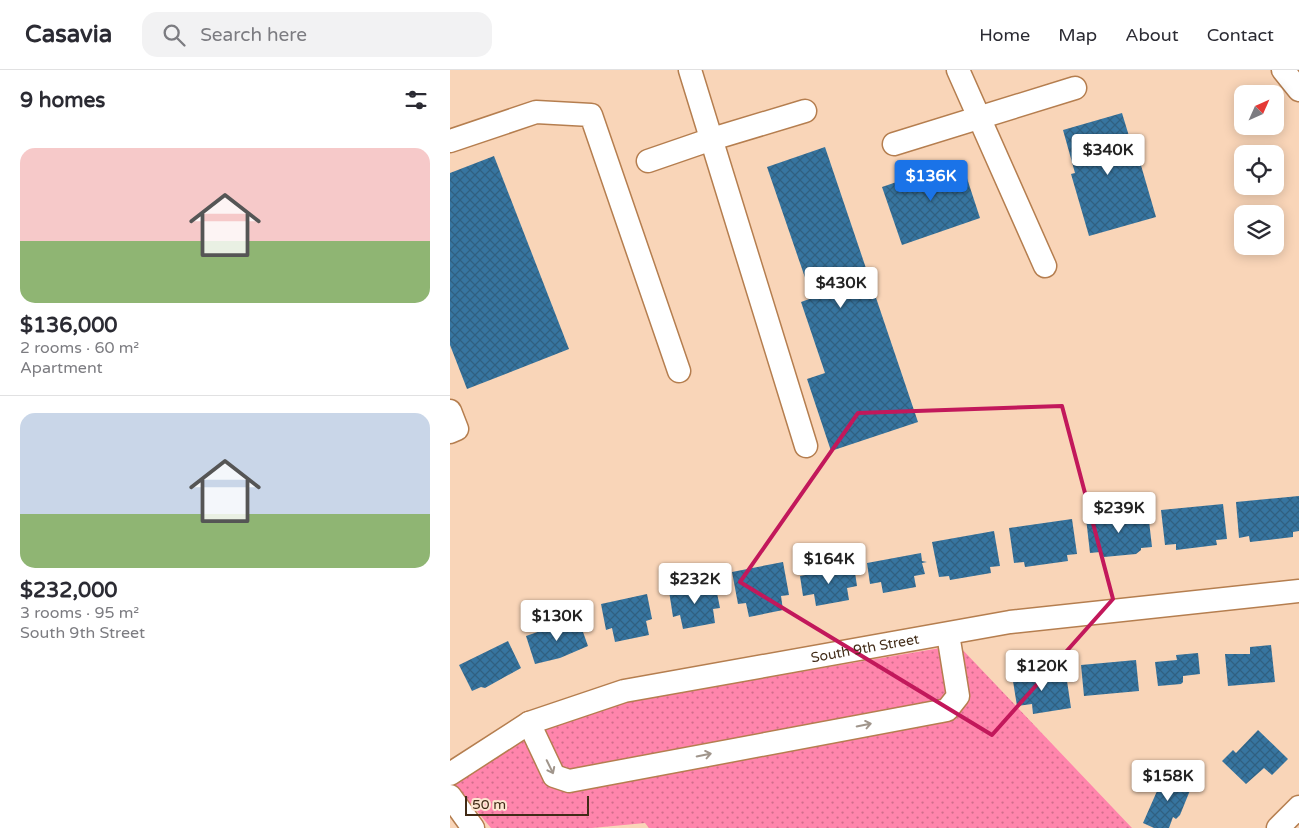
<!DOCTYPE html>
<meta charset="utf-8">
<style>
:root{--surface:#fff;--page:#f2f2f3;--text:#2b2b33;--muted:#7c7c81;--line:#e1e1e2;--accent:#1a73e8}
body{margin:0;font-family:"Varela Round",sans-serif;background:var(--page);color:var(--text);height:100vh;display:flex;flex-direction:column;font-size:19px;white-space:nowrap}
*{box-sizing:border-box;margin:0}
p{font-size:16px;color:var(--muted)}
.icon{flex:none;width:28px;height:28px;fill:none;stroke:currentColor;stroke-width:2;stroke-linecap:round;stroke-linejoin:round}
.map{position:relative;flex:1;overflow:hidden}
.panel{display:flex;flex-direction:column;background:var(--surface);width:450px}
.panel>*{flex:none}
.needle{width:32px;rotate:45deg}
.tools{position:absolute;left:784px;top:15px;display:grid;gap:10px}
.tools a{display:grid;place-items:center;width:50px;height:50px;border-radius:10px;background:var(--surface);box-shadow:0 2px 12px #0003;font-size:25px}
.scale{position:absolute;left:15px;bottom:12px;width:124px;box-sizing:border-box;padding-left:5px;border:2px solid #412b17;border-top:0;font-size:14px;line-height:18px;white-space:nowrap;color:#412b17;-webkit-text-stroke:4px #fde5d1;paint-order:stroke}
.price{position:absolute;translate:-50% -42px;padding:0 11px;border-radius:5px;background:#fff;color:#222;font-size:16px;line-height:32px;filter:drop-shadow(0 1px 2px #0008)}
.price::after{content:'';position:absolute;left:50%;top:30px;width:15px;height:11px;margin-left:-8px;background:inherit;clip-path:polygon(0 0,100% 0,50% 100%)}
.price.selected{background:var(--accent);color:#fff}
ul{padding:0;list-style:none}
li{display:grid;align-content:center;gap:10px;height:265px;padding:0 20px}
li+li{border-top:1px solid var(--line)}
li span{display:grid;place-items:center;height:155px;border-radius:15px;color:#555}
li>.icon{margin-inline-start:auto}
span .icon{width:90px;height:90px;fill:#fffc;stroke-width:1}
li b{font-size:21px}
h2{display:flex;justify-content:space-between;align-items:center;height:60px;padding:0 20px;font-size:21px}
header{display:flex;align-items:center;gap:30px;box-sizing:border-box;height:70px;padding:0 25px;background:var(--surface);border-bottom:1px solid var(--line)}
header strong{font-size:24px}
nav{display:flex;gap:28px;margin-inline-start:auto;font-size:18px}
.search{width:350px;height:45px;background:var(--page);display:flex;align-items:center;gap:12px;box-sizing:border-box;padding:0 18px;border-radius:15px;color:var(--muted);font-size:19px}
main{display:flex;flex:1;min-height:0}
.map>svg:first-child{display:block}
.green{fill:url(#green-dots)}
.building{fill:url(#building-cross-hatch)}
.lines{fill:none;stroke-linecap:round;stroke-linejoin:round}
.minor-casing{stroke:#b57e4f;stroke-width:25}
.minor{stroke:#fff;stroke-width:22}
.oneway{stroke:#a0958b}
.marked{fill:none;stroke:#c2185b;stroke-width:4;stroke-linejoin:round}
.labels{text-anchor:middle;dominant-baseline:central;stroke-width:5;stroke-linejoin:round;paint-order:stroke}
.street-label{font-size:14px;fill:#412b17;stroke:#fde5d1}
</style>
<header>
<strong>Casavia</strong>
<div class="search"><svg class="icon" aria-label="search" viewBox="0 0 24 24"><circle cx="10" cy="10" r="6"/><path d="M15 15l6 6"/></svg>Search here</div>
<nav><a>Home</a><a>Map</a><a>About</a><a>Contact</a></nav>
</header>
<main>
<section class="panel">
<h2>9 homes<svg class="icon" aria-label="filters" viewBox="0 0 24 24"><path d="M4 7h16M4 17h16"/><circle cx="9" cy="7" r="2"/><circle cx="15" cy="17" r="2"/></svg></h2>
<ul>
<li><span style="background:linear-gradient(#f6c9c9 60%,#8fb573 0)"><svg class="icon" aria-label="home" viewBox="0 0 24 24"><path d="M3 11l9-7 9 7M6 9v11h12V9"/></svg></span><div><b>$136,000</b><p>2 rooms · 60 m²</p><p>Apartment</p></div></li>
<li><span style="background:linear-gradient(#c9d6e8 65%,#8fb573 0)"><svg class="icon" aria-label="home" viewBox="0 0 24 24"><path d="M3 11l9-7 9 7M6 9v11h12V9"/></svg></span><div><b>$232,000</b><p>3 rooms · 95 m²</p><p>South 9th Street</p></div></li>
</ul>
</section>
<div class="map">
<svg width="849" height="758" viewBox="0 0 849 758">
<defs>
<pattern id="green-dots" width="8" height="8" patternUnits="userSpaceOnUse" patternTransform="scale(1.25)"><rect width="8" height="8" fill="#ff85ac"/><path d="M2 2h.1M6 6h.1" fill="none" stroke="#d06d8b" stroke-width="1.8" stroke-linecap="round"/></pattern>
<pattern id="building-cross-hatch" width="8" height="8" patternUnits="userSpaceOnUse" patternTransform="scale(1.25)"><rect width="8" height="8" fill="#3775a0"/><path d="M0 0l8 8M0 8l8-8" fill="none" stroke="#306081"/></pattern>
</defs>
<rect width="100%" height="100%" fill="#f9d5b8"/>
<path class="green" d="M508,575L682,758H199L195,753L142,758H41L0,709L71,665L177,631Z"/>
<g class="building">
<path d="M672,43L685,86L688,85L706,147L639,166L621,104L625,103L613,60Z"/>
<path d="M375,77L468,352L381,381L357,309L375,303L351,232L362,228L317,97Z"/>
<path d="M44,86L119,279L17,319L0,275V103Z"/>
<path d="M511,90L530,148L452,175L432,117Z"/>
<path d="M849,426V461L843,462V467L800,472L799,466L789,468L786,432Z"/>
<path d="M773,434L777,469L766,470L767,475L726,480V474L715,475L711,440Z"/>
<path d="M698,442L702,477L691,478V480L686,484L654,487L650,482L640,483L636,448Z"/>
<path d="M622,449L627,484L617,485L618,491L611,492L575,497L574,492L564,493L559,458Z"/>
<path d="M544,461L550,496L540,497L541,503L500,510L499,506L489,507L482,472Z"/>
<path d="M471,483L472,491L477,492L472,493L475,504L464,506L466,517L433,523L431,512L420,514L417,493Z"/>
<path d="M333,492L339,525L331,526L333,540L299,547L296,533L288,534L282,502Z"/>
<path d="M404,496L407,516L397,518L399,530L366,536L364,524L353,526L350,506Z"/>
<path d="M265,513L270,538L263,539L265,553L233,559L230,545L223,547L219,521Z"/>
<path d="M197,524L202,549L196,551L199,565L165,572L162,558L156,560L151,534Z"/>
<path d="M128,548L138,576L110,588L85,594L76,566Z"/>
<path d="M58,571L71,598L35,618L31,617L22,621L9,595Z"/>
<path d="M821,575L825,612L778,616L775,584H800V577Z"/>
<path d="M748,583L750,604L733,606V612L731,614L708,616L705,592L727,590L726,585Z"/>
<path d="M686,590L689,621L634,626L631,595Z"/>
<path d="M584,602L585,610L593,606L616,604L621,638L583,644L582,634L567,636L562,605Z"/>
<path d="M808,660L838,689L822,705L814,698L796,714L772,691L783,680L786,683Z"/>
<path d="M721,703L743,713L730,745L726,749L723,747L719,758H704L693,753L711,712L716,714Z"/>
</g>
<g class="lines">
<g class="minor-casing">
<g id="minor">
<path d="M240,0L356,376"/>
<path d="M508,0L595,196"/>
<path d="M833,0L849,20"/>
<path d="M0,71L86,42L141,45L229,301"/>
<path d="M444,74L625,18"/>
<path d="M198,91L262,69L355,41"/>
<path d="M0,341L7,359L0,362"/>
<path d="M79,653L104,706L119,711L497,640L508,626L498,564"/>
<path id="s1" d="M0,704L79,653L174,621L560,552L849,521"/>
<path d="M0,726L23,758"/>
<path d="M828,758L849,737"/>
</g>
</g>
<use href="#minor" class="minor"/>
</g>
<defs><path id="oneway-shaft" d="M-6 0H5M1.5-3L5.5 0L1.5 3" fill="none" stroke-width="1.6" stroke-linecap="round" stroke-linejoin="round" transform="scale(1.25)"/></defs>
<g class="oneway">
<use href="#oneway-shaft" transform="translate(414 655) rotate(-11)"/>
<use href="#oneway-shaft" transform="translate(254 685) rotate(-11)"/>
<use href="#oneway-shaft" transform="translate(100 697) rotate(64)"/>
</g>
<path class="marked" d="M612,336L663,529L542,665L290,512L408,343Z"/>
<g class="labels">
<g class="street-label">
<text stroke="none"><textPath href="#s1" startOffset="439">South 9th Street</textPath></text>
</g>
</g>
</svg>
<div class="tools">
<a><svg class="needle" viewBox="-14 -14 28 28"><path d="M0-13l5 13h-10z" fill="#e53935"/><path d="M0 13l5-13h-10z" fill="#7c7c81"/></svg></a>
<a><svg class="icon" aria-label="locate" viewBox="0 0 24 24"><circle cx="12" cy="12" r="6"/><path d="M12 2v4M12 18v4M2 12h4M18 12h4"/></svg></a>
<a><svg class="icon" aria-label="layers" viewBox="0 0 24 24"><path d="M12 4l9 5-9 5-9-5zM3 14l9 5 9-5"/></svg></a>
</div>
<div class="scale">50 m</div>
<b class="price" style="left:658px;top:106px">$340K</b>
<b class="price selected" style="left:481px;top:132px">$136K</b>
<b class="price" style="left:391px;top:239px">$430K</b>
<b class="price" style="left:669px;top:464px">$239K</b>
<b class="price" style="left:379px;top:515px">$164K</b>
<b class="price" style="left:245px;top:535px">$232K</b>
<b class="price" style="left:107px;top:572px">$130K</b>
<b class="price" style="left:592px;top:622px">$120K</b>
<b class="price" style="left:718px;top:732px">$158K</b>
</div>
</main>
